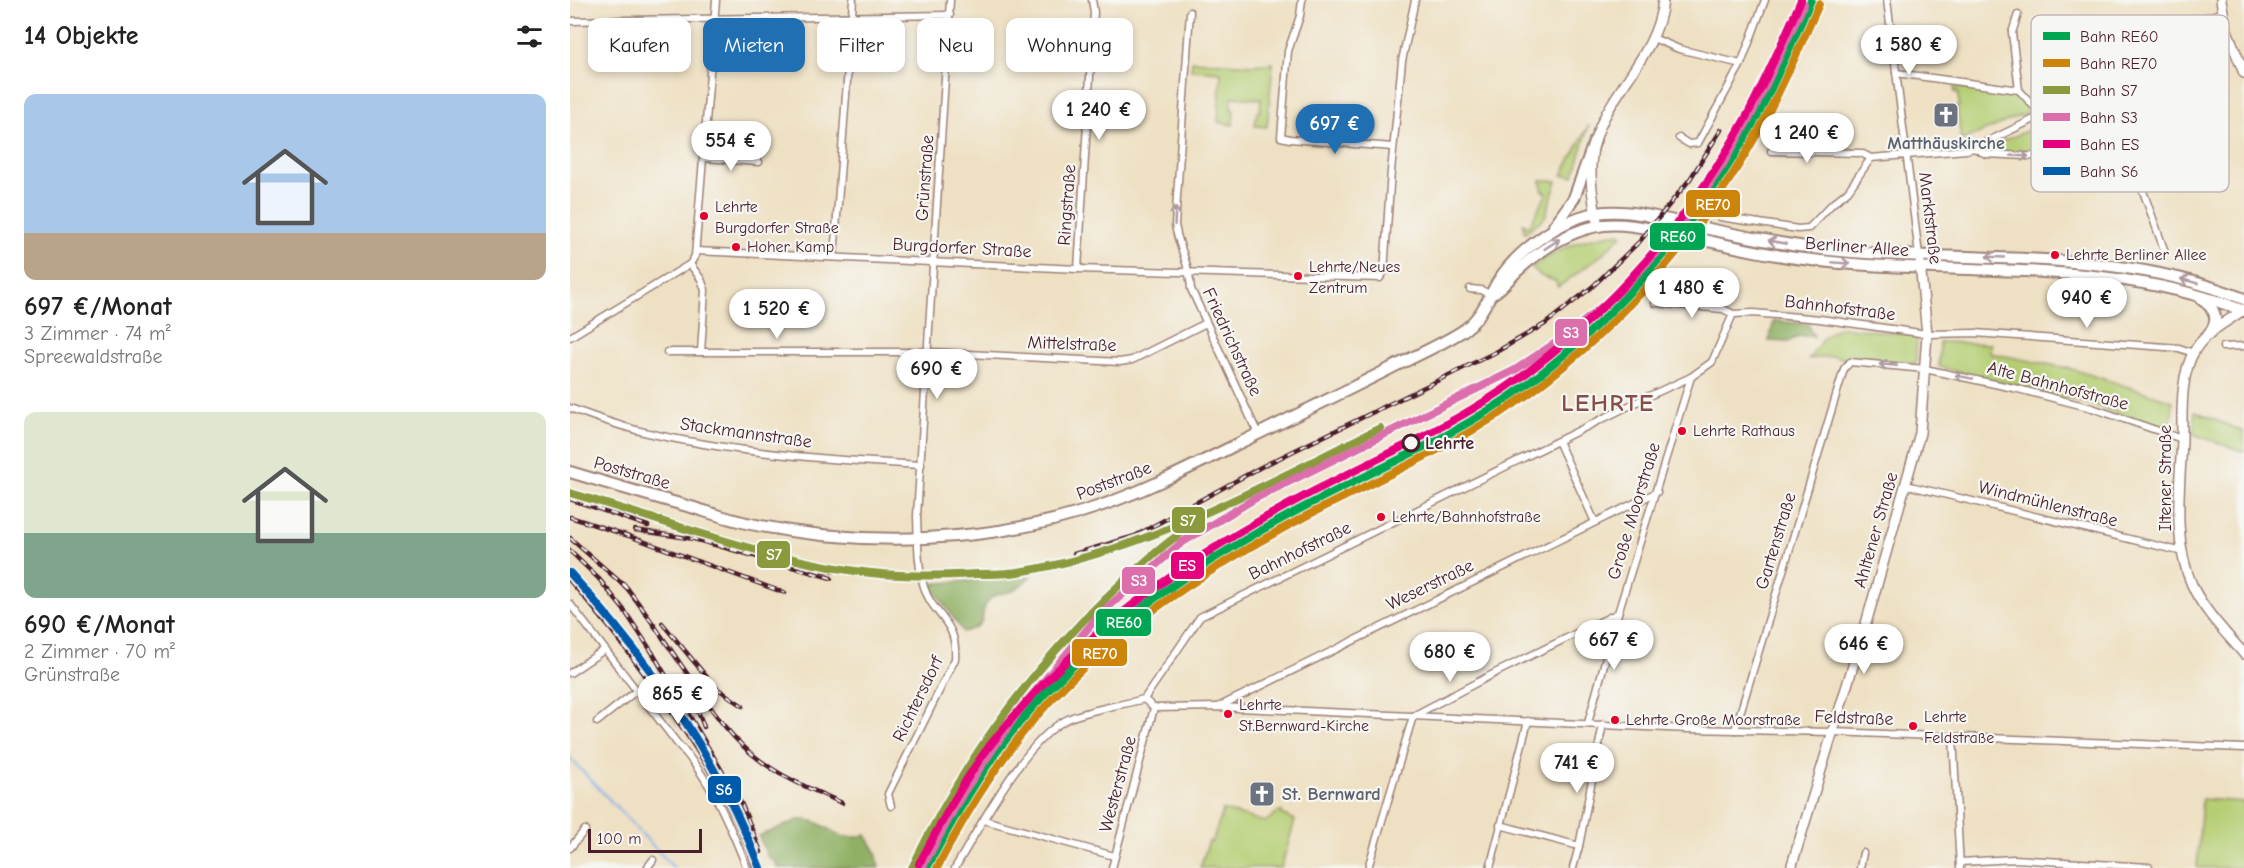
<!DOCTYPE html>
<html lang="de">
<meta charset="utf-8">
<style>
:root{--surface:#fff;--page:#f6f6f6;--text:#222;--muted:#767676;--accent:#1f6fb2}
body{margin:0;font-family:"Comic Neue",sans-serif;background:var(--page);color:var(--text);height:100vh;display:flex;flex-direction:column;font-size:22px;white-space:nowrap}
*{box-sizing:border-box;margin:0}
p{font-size:20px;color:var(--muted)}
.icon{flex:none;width:33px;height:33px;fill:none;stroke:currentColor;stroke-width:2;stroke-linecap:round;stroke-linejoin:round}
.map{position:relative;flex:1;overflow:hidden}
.sheet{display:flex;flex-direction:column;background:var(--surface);width:570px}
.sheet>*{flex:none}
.top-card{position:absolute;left:18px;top:18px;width:570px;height:54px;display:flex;gap:12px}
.scale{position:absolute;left:18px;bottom:15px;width:114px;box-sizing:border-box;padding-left:6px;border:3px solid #4a1f2b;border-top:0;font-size:16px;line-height:21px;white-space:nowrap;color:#4a1f2b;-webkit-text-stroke:4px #f6f6f2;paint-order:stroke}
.price{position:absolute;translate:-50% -51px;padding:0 14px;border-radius:21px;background:#fff;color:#222;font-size:20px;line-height:39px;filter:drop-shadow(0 2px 3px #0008)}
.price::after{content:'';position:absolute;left:50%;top:36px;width:18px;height:14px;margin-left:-9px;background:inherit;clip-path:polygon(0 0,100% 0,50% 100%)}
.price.selected{background:var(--accent);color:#fff}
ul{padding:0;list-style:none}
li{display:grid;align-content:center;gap:12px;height:318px;padding:0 24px}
li span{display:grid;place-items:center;height:186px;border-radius:12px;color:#555}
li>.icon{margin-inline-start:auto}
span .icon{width:108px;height:108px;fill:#fffc;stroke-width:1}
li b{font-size:26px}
h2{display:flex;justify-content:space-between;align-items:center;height:72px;padding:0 24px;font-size:26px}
.chip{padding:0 21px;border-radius:12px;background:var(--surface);box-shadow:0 3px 9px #0003;font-size:21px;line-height:54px}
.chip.selected{background:var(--accent);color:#fff}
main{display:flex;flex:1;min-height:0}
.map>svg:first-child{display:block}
.green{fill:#b5ce73;stroke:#80764f;stroke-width:1.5}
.forest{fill:#90b165;stroke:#6d6848;stroke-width:1.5}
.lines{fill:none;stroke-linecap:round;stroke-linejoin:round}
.stream{stroke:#82b1ec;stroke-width:2}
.street-casing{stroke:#9c8076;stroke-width:9}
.secondary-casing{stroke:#9c8076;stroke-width:12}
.primary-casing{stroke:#9c8076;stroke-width:14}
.street{stroke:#fff;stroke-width:6}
.secondary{stroke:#fff;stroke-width:9}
.primary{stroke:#fff;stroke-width:10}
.rail-casing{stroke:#4a1f2b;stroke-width:4.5}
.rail{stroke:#f6f6f2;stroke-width:2;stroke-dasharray:7;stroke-linecap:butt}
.rail-1-casing{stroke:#f6f6f2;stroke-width:12}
.rail-2-casing{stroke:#f6f6f2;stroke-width:12}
.rail-3-casing{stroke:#f6f6f2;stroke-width:12}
.rail-4-casing{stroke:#f6f6f2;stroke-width:12}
.rail-5-casing{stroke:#f6f6f2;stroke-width:12}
.rail-6-casing{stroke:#f6f6f2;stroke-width:12}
.rail-1{stroke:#00a651;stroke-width:8}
.rail-2{stroke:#cc840b;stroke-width:8}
.rail-3{stroke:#8a9a3c;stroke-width:8}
.rail-4{stroke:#db6eab;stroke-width:8}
.rail-5{stroke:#e5007d;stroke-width:8}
.rail-6{stroke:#005aab;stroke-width:8}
.oneway{stroke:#ae9aa0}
.bus-dot{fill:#e4002b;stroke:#f6f6f2;stroke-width:2}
.stop-dot{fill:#f6f6f2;stroke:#4a1f2b;stroke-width:3}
.labels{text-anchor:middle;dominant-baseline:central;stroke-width:4.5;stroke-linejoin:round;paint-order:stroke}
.bus-label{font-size:16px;fill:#4a1f2b;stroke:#f6f6f2;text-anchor:start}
.worship-label{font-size:18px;font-weight:bold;fill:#5b616d;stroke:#f6f6f2}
.street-label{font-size:18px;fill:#4a1f2b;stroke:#f6f6f2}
.stop-label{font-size:18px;font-weight:bold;fill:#4a1f2b;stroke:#f6f6f2;text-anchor:start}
.district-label{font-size:24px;font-weight:bold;letter-spacing:1.5px;fill:#854e47;stroke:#f6f6f2}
.key{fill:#f6f6f2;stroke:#c2b6b6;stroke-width:1.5}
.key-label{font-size:16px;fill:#4a1f2b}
.line-badge{stroke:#f6f6f2;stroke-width:2}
.badge-label{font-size:16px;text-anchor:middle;font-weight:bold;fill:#fff}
</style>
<main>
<section class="sheet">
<h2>14 Objekte<svg class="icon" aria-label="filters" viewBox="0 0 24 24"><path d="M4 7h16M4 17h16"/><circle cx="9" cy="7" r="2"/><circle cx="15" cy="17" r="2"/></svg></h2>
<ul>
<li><span style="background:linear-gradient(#a9c7e8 75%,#b9a48a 0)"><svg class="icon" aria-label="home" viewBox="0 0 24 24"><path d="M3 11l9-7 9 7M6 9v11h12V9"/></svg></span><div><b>697 €/Monat</b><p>3 Zimmer · 74 m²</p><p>Spreewaldstraße</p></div></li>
<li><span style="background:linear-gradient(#dfe7d0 65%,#7fa58c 0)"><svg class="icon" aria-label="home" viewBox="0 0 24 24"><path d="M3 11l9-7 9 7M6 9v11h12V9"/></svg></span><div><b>690 €/Monat</b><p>2 Zimmer · 70 m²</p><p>Grünstraße</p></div></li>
</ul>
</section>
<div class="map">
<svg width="1674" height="868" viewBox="0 0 1674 868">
<rect width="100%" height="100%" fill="#f6f6f2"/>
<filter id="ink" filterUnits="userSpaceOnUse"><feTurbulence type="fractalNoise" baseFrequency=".0167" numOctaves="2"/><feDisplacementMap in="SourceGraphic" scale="12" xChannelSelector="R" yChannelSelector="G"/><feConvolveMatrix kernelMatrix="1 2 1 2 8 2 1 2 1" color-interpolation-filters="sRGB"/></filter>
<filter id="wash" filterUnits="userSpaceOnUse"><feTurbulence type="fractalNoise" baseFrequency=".008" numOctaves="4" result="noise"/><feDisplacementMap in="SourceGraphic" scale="24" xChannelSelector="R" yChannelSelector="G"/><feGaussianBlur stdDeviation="1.35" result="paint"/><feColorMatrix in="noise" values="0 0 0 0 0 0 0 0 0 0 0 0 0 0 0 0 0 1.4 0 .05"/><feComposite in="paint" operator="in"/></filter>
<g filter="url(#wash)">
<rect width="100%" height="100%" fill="#eee0c2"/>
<g class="green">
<path d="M622,61L683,65L703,63L697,127L685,126L687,112H690L691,99L662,97L661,109H664L663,125L648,122L651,72L621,70Z"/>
<path d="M1384,87L1446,95L1461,111L1391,141L1387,107L1389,106L1388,93H1385Z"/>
<path d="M1019,125L1004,176L992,175Z"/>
<path d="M1471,125L1475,129L1486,154L1426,152L1425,144Z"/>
<path d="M971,180L987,181L975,217L956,232L954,231L953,223L959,226L977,193L972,190Z"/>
<path d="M1051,233L1052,235L1029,257L988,287L985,281L971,276L961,267C995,247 1011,237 1051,233Z"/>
<path d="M1269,327L1347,335L1346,364L1289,357L1277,360L1264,356L1239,359L1254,337Z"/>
<path d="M1370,342L1421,344L1420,353L1502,369L1603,401L1600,432L1520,404L1369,367Z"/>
<path d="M1625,411L1674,432V452L1623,434Z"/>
<path d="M1632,799L1674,802V868H1627Z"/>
<path d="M653,810L695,822L709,811L712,812L711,814L725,820L711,868H630L639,841L642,842Z"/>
</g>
<g class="forest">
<path d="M1204,321L1238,324L1240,330L1244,336H1229L1218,342L1199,341Z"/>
<path d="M461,576C455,581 449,588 442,591C434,594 426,592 420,599C405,614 424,624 393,632L360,584Z"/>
<path d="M228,820C232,820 238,820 242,821C266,829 266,843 296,835L306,852L309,868H207L206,863L197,856L189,836Z"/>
</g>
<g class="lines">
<path class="stream" d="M0,758L104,868"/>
</g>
</g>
<g filter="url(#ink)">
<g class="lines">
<g class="street-casing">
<g id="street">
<path d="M732,0L730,16L718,51L711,137L720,139L823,147"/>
<path d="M1317,0L1349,255"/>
<path d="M620,12L605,225C609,249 620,264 621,289L688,434"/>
<path d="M1448,14L1442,33L1449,90"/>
<path d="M0,21L380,15"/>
<path d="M1083,38L1109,49L1171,64"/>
<path d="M1326,73L1449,90L1479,123L1497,158"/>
<path d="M1109,138L1119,144L1128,143L1171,64L1195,0"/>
<path d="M1404,148L1416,154L1497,158L1510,157L1531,148L1556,144L1595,252"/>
<path d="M134,158L189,162"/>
<path d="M1301,158L1396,150L1404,148L1580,63L1598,50L1625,21L1632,18L1652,13"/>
<path d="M1150,217L1228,229L1239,228L1262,204L1278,191L1301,158L1291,153L1201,151"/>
<path d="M126,251L508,269L810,278L814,272L821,171L832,61L845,0"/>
<path d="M264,257L283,0"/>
<path d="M120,264L131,279L135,290L131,352H359L550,362L562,360L636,323"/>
<path d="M508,269L524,12L522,0"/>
<path d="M900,289L911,290L922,295"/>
<path d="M1085,303L1153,309L1163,314L1183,313L1250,319L1357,334L1405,333L1609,348L1623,353"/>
<path d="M0,337L120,264L125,256L146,0"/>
<path d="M1653,347L1674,346"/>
<path d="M97,352H131"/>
<path d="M0,408C24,417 49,426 74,432C163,453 260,460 351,465"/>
<path d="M988,441L1025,522"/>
<path d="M1336,485L1613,552"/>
<path d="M0,604L107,743C141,779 159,823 177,868"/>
<path d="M0,673L34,650"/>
<path d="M574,699L584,708L648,707L1118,729L1262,732L1674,748"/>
<path d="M648,707L1087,492"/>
<path d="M845,715L927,672L1048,613"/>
<path d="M27,722L66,691"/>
<path d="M1018,723L1048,613L1121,377"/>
<path d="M1165,730L1274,369L1280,362L1355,369L1448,389L1522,408L1612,439"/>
<path d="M1383,736L1390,868"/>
<path d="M321,806L318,794L385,659C388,620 363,617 354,587C347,564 348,539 347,516L380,0"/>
<path d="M414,820L544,856"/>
<path d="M930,825L1009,846"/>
<path d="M0,848L15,830"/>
<path d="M1390,862L1444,859L1579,867"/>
<path d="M77,868L83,860"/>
<path d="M385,868C409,828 456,738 498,719C517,710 552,705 574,699L630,617L1079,396L1121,377L1142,362L1163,314"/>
<path d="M542,868L584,708"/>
<path d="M798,868L843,716"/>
<path d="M920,868L958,721"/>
<path d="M1003,868L1009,846L1033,724"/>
<path d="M1290,868L1293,853"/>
</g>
</g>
<g class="secondary-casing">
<g id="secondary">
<path d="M1651,0L1656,28L1674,73"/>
<path d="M1028,226C1023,200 1018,174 1023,148C1035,94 1088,57 1093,0"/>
<path d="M1674,309C1658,322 1636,331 1625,350C1610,374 1612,412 1612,440C1610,487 1602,540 1622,585C1633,610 1656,633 1674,654"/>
<path d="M1221,868L1297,620L1350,433L1357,334L1350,263"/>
</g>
</g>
<g class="primary-casing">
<g id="primary">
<path d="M984,226L1004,198L1025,140"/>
<path d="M924,293C933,287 939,279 947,271C971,249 1001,229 1034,225C1055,223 1076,228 1096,232C1142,241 1188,254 1234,259C1380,278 1535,255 1674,311"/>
<path d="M1631,299C1645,308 1650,319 1640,333"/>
<path d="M0,472C40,484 80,496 121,507C141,513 161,520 181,524C292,547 420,544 527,507C586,487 642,456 698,429C741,408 784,387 827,365C848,355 870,345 891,332C909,321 917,301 927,283C943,255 981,227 1010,217C1050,203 1094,220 1134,228C1163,234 1192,240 1222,245C1373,269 1529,240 1674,299"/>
</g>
</g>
<use href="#street" class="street"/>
<use href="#secondary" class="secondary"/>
<use href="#primary" class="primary"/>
<g class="rail-casing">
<g id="rail">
<path d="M0,499L78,526"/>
<path d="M0,517L59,536L215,593"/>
<path d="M65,530L124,539L261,578"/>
<path d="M0,538L58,589"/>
<path d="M0,551L29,579L54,610L82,652L172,805L191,852"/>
<path d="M504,554L565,536L691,467L926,352L975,324L1022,287L1070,241L1120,179L1151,130"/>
<path d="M253,571L318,574"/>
<path d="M0,581C28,612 53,644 77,678C120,736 161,799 185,868"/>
<path d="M53,583C81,618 104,656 130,692C146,716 164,741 187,758C212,778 243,790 272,803"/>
<path d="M92,623L145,687L173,706"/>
<path d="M117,682L134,727"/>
</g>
</g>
<use href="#rail" class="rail"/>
<g class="rail-1-casing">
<path id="rail-1" d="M357,868C378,828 400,790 426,753C503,646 617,569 732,508C808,468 887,436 956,385C1048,316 1125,227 1181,127C1204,86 1222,43 1241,0"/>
</g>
<g class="rail-2-casing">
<path id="rail-2" d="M367,868C387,830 408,794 433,759C508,652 624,575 738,515C814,476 892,443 961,392C1054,322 1133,232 1189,130C1212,89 1230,46 1249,4"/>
</g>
<g class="rail-3-casing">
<g id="rail-3">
<path d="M0,493C94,520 188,557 285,571C325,577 366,576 407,574C421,574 435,574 448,572C577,552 695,484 810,428"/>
<path d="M342,868C392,764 458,672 542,592C564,572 586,550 611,533"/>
</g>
</g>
<g class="rail-4-casing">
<path id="rail-4" d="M352,868L393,793L449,711L529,615L611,543L684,499L945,370L999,334L1046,295L1086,254L1122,210L1153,164L1182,114L1234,4"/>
</g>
<g class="rail-5-casing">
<path id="rail-5" d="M349,864C371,823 393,781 421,744C503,639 611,562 727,500C802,460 881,428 950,378C1041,310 1119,221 1174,121C1195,82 1213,41 1231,0"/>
</g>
<g class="rail-6-casing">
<path id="rail-6" d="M0,573C77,658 149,760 190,868"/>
</g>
<use href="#rail-1" class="rail-1"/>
<use href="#rail-2" class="rail-2"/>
<use href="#rail-3" class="rail-3"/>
<use href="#rail-4" class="rail-4"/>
<use href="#rail-5" class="rail-5"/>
<use href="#rail-6" class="rail-6"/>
</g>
<defs><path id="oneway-shaft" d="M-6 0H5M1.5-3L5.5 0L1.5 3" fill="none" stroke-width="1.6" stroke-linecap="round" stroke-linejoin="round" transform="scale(1.5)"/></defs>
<g class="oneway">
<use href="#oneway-shaft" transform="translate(1450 156) rotate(3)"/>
<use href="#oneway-shaft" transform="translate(605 216) rotate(-87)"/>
<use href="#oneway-shaft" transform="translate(1207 242) rotate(-169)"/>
<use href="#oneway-shaft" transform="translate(982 244) rotate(-33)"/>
<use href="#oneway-shaft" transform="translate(1425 257) rotate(-177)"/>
<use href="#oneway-shaft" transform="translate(1271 263) rotate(4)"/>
<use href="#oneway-shaft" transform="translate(1619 281) rotate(-165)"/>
<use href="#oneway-shaft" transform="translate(1318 365) rotate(-175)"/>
<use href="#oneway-shaft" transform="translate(1394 377) rotate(-168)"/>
</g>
</g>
<defs>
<g id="church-square" transform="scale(1.35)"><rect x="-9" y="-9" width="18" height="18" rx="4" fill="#6b7280" stroke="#f6f6f2"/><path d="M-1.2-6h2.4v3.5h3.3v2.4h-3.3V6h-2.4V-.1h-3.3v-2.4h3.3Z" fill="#fff"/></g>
</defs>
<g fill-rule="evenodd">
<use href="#church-square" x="1376" y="115"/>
<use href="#church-square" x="692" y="794"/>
</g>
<g class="bus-dot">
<circle cx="134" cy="216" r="5"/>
<circle cx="166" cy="247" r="5"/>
<circle cx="1485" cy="255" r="5"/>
<circle cx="728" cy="276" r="5"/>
<circle cx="1112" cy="431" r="5"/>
<circle cx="811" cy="517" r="5"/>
<circle cx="658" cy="714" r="5"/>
<circle cx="1045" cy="720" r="5"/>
<circle cx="1343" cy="726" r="5"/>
</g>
<circle class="stop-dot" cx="841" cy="443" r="8"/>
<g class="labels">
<g class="bus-label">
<text x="145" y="207">Lehrte<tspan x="145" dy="21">Burgdorfer Straße</tspan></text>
<text x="177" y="247">Hoher Kamp</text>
<text x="1496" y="255">Lehrte Berliner Allee</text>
<text x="739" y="267">Lehrte/Neues<tspan x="739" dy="21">Zentrum</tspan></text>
<text x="1123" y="431">Lehrte Rathaus</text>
<text x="822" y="517">Lehrte/Bahnhofstraße</text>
<text x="669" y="705">Lehrte<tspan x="669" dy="21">St.Bernward-Kirche</tspan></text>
<text x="1354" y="717">Lehrte<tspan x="1354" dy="21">Feldstraße</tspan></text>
<text x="1056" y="720">Lehrte Große Moorstraße</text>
</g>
<g class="worship-label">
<text x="1376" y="143">Matthäuskirche</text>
<text x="712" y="794" text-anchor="start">St. Bernward</text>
</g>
<g class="street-label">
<text transform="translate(355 178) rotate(-86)">Grünstraße</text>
<text transform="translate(497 205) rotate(-86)">Ringstraße</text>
<text transform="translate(1360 218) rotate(83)">Marktstraße</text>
<text transform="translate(1287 247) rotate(4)">Berliner Allee</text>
<text transform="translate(392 248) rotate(3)">Burgdorfer Straße</text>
<text transform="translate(1270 308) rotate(7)">Bahnhofstraße</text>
<text transform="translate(662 342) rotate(65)">Friedrichstraße</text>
<text transform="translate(502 344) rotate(2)">Mittelstraße</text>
<text transform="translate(1488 386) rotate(15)">Alte Bahnhofstraße</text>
<text transform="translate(176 433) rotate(8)">Stackmannstraße</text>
<text transform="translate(62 473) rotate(16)">Poststraße</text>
<text transform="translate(1595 478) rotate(-90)">Iltener Straße</text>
<text transform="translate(544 481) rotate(-21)">Poststraße</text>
<text transform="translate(1478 504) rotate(14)">Windmühlenstraße</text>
<text transform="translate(1064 511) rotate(-73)">Große Moorstraße</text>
<text transform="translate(1306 530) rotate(-74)">Ahltener Straße</text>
<text transform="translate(1206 541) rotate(-73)">Gartenstraße</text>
<text transform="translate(730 551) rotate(-26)">Bahnhofstraße</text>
<text transform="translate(860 585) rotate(-26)">Weserstraße</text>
<text transform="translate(348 699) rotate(-64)">Richtersdorf</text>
<text transform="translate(1284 718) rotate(2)">Feldstraße</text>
<text transform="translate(548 784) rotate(-75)">Westerstraße</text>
</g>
<g class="stop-label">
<text x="855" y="443">Lehrte</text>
</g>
<g class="district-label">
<text x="1038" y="403">LEHRTE</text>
</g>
</g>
<rect x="1461" y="15" width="198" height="177" rx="9" class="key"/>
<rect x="1473" y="32" width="27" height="8" fill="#00a651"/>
<rect x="1473" y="59" width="27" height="8" fill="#cc840b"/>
<rect x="1473" y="86" width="27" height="8" fill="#8a9a3c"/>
<rect x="1473" y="113" width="27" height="8" fill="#db6eab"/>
<rect x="1473" y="140" width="27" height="8" fill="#e5007d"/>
<rect x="1473" y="167" width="27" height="8" fill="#005aab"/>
<g class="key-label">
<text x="1510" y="42">Bahn RE60</text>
<text x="1510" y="69">Bahn RE70</text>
<text x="1510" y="96">Bahn S7</text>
<text x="1510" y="123">Bahn S3</text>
<text x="1510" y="150">Bahn ES</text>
<text x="1510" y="177">Bahn S6</text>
</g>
<g class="line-badge">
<rect x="1115" y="189" width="56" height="29" rx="6" fill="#cc840b"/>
<rect x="1079" y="222" width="57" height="29" rx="6" fill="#00a651"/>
<rect x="984" y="318" width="34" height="29" rx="6" fill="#db6eab"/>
<rect x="601" y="506" width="35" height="28" rx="6" fill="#8a9a3c"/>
<rect x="186" y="540" width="35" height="29" rx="6" fill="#8a9a3c"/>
<rect x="600" y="551" width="35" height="29" rx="6" fill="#e5007d"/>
<rect x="551" y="566" width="35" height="29" rx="6" fill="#db6eab"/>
<rect x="525" y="608" width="57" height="29" rx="6" fill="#00a651"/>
<rect x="501" y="638" width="57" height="29" rx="6" fill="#cc840b"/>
<rect x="137" y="775" width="35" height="29" rx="6" fill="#005aab"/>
</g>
<g class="badge-label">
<text x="1143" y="210">RE70</text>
<text x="1108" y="242">RE60</text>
<text x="1001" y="338">S3</text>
<text x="618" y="526">S7</text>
<text x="204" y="560">S7</text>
<text x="617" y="571">ES</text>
<text x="569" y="586">S3</text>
<text x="554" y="628">RE60</text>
<text x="530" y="659">RE70</text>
<text x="154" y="795">S6</text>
</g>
</svg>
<div class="scale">100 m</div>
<b class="price" style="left:1339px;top:76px">1 580 €</b>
<b class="price" style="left:529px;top:141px">1 240 €</b>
<b class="price selected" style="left:765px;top:155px">697 €</b>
<b class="price" style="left:1237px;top:164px">1 240 €</b>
<b class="price" style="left:161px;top:172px">554 €</b>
<b class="price" style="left:1122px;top:319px">1 480 €</b>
<b class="price" style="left:1517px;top:329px">940 €</b>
<b class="price" style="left:207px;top:340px">1 520 €</b>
<b class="price" style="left:367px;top:400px">690 €</b>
<b class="price" style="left:1044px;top:671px">667 €</b>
<b class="price" style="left:1294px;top:675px">646 €</b>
<b class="price" style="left:880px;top:683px">680 €</b>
<b class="price" style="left:108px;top:725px">865 €</b>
<b class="price" style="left:1007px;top:794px">741 €</b>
<div class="top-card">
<a class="chip">Kaufen</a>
<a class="chip selected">Mieten</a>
<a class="chip">Filter</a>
<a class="chip">Neu</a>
<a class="chip">Wohnung</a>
</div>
</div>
</main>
